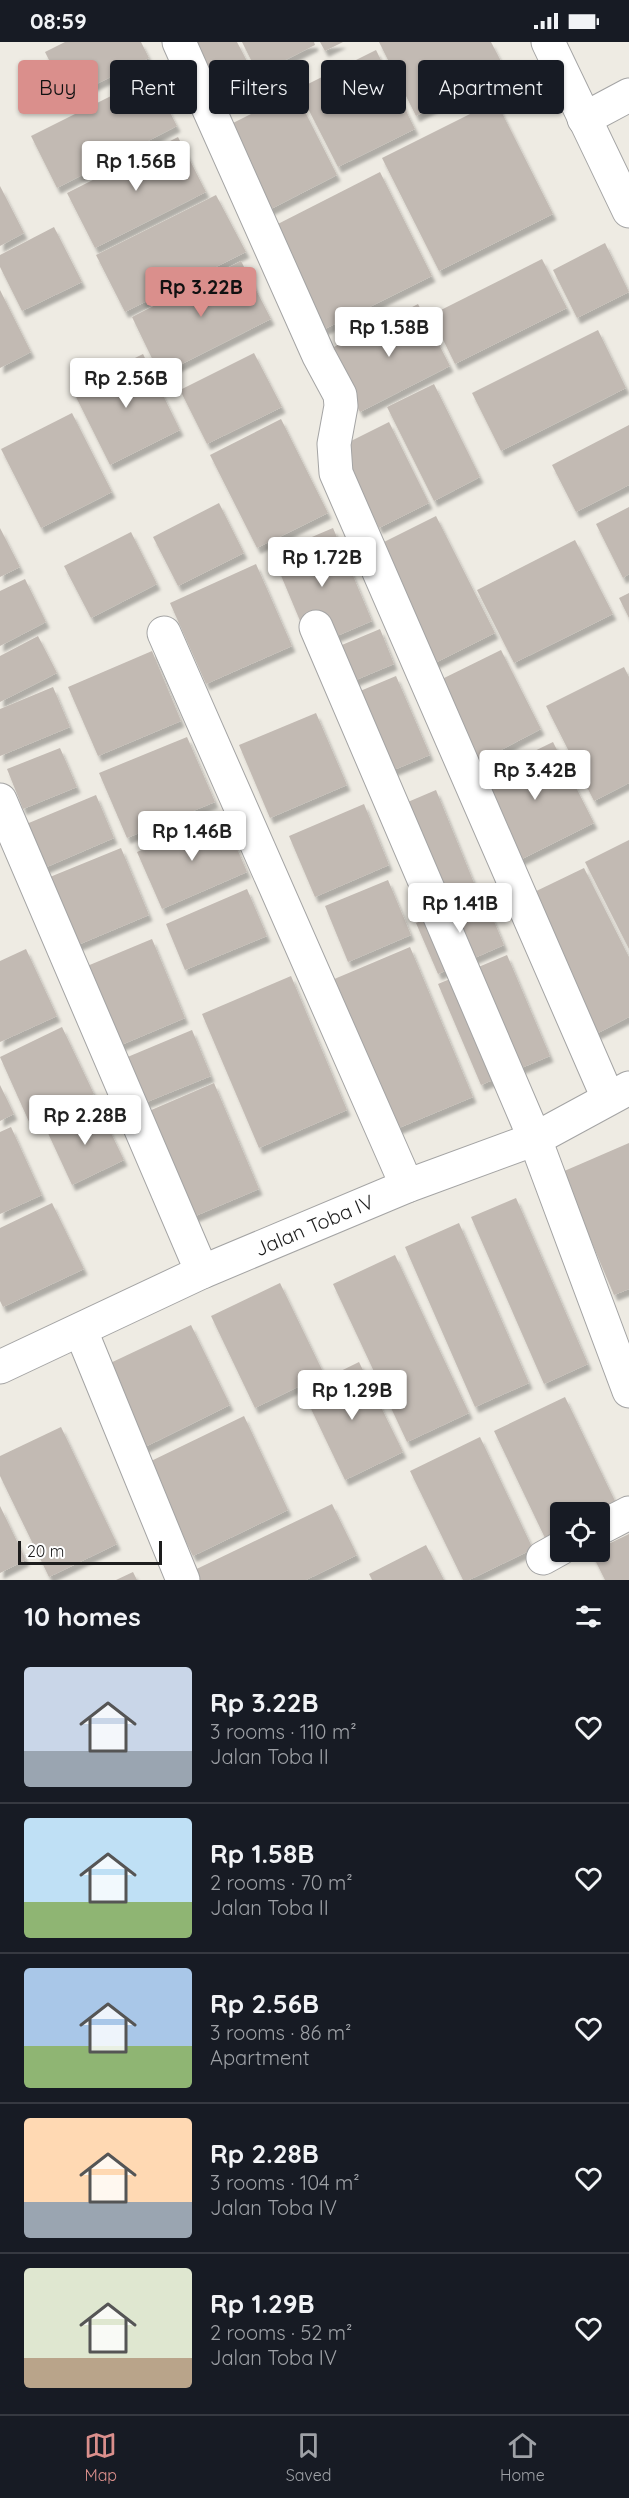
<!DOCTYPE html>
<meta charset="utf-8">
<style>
:root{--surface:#171b24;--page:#242831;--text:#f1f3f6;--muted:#9ea1a6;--line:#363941;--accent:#da8f8c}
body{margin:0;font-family:Quicksand,sans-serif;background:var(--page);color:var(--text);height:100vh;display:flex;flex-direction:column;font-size:22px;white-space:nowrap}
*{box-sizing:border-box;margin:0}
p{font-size:20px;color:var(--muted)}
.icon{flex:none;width:33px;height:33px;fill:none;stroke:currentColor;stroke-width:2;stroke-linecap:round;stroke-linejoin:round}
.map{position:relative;height:1538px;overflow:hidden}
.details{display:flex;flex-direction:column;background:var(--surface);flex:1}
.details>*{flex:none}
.hud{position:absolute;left:18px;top:18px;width:594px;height:54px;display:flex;gap:12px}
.buttons{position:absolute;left:550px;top:1460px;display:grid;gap:12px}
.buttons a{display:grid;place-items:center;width:60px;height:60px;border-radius:6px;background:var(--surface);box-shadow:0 2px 4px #0004;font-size:30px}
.scale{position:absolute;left:18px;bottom:15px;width:144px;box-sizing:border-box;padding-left:6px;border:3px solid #1d1d1d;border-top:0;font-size:16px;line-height:21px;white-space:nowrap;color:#1d1d1d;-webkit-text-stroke:4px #fff;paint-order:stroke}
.price{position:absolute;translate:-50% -51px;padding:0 14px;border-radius:6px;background:#fff;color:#222;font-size:20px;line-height:39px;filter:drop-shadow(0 2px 3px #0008)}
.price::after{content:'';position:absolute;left:50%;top:36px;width:18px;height:14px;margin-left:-9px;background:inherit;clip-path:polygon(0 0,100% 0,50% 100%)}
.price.current{background:var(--accent);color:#111}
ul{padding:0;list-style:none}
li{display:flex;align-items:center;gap:18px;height:150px;padding:0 24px}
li+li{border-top:2px solid var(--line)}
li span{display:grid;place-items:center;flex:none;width:168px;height:120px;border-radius:6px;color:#555}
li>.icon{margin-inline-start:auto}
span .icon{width:72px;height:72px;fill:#fffc;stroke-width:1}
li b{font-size:26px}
h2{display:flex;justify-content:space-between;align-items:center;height:72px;padding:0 24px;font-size:26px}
.chip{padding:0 21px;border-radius:6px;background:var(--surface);box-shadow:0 2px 4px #0004;font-size:21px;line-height:54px}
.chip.current{background:var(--accent);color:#111}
.status{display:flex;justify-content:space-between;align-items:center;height:42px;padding:0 30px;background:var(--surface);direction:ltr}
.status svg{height:16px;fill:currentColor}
.tab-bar{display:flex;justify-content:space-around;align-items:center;height:84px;border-top:2px solid var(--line);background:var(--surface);font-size:16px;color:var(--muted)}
.tab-bar a{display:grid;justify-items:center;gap:3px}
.tab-bar .current{color:var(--accent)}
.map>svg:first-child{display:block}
.building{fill:#c2bab3;filter:url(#shadow)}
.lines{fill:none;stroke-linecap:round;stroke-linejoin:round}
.minor-casing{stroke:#a4a4a4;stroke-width:35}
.minor{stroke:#fff;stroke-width:33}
.labels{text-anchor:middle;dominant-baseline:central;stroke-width:5;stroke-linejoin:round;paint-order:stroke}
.street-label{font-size:20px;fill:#1d1d1d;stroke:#fff}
</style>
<div class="status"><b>08:59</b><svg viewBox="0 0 49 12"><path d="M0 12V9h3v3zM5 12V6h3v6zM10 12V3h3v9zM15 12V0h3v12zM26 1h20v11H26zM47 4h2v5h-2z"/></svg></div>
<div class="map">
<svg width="629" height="1538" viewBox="0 0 629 1538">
<defs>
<filter id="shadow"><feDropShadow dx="3.5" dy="6" stdDeviation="1.5" flood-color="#0004"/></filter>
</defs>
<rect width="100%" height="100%" fill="#eeebe3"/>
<g class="building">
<path d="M65,0H141L149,16L68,56L45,10Z"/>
<path d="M187,0H237L261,46L221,67Z"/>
<path d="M242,0H314L315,3L258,32Z"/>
<path d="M320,0H343L325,9Z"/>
<path d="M379,0H491L506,29L416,74Z"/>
<path d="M376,8L415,87L338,125L298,47Z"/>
<path d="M151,34L177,84L57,146L31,94Z"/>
<path d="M295,50L337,133L267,169L225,85Z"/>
<path d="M496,59L553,172L439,229L382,116Z"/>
<path d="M178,95L206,150L95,206L67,151Z"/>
<path d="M380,130L432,234L321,289L270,186Z"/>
<path d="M0,144L24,191L0,204Z"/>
<path d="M216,153L246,210L125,270L96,213Z"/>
<path d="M54,185L82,240L22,269L0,225V213Z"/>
<path d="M605,201L629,250L577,276L553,228Z"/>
<path d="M542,217L567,266L455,322L431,273Z"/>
<path d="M241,219L271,277L160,333L132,275Z"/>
<path d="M0,248L31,310L0,326Z"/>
<path d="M418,262L450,324L360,370L328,308Z"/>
<path d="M598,288L626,346L501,409L472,351Z"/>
<path d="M254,311L282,365L207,402L180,348Z"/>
<path d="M143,312L180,388L110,423L72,347Z"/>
<path d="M434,342L480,435L434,459L387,365Z"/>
<path d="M72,371L112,450L41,486L1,407Z"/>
<path d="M281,377L328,471L257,506L210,413Z"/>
<path d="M389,380L429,461L379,486L339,405Z"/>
<path d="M629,383V443L576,470L552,423Z"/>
<path d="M219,461L244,511L178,544L153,495Z"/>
<path d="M629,465V532L623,536L596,482Z"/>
<path d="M436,474L495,591L433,622L374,505Z"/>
<path d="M0,486L20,525L0,535Z"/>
<path d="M333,486L372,579L311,605L272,512Z"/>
<path d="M131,490L157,542L91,576L64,524Z"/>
<path d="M575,498L613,572L514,621L477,548Z"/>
<path d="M256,522L292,604L206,642L170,561Z"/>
<path d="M25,537L46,580L0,604V549Z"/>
<path d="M629,551V576L619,556Z"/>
<path d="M380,587L394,622L332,648L318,613Z"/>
<path d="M38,594L57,631L0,660V614Z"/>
<path d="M501,608L541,687L478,720L438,639Z"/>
<path d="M152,609L181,679L98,714L68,645Z"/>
<path d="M624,625L629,635V741L594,759L546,664Z"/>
<path d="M396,634L430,713L367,739L334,660Z"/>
<path d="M53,645L70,685L0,714V667Z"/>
<path d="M316,671L347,743L270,776L239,703Z"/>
<path d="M187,695L215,760L127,796L99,731Z"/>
<path d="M553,700L594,781L518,819L477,737Z"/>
<path d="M60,706L77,745L23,767L7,727Z"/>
<path d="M436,748L474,841L421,864L382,771Z"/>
<path d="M96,753L114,796L42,827L24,783Z"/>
<path d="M364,762L389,823L315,855L289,794Z"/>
<path d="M223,774L247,830L162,867L137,810Z"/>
<path d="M629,798V907L585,820Z"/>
<path d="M121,806L149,873L73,905L45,837Z"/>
<path d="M584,826L629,915V975L596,992L526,854Z"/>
<path d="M388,838L411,893L348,920L325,864Z"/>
<path d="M247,847L267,894L185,928L166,882Z"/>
<path d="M483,853L504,903L438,932L416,881Z"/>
<path d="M152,897L185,976L114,1006L80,927Z"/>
<path d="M410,905L473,1055L394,1088L332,938Z"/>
<path d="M26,907L57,974L0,1000V919Z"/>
<path d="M507,913L550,1014L481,1043L438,942Z"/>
<path d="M291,934L347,1068L259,1106L202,972Z"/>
<path d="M62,985L94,1052L30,1082L0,1015Z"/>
<path d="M192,988L211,1034L137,1064L118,1019Z"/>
<path d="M214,1041L259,1147L186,1178L142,1072Z"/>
<path d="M0,1043L14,1072L0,1079Z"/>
<path d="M98,1064L124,1118L72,1143L47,1089Z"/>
<path d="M11,1085L42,1153L0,1172V1090Z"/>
<path d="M629,1101V1247L614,1253L562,1130Z"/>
<path d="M516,1156L588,1322L544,1342L471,1175Z"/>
<path d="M52,1161L84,1227L3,1265L0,1259V1186Z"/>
<path d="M459,1181L529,1341L475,1365L405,1205Z"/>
<path d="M395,1213L469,1371L407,1400L333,1242Z"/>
<path d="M280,1241L324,1332L255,1366L211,1274Z"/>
<path d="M191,1283L230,1363L143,1406L104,1324Z"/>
<path d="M359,1320L403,1410L345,1438L302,1348Z"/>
<path d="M565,1355L616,1461L598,1470H561V1488L545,1496L494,1389Z"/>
<path d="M244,1374L288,1468L193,1514L147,1421Z"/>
<path d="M61,1385L117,1502L49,1535L0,1434V1414Z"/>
<path d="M480,1395L533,1507L469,1538H463L410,1429Z"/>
<path d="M332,1462L357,1513L306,1538H183L182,1534Z"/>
<path d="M0,1464L26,1518L0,1531Z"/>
<path d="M629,1492V1538H605L591,1510L600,1509V1506Z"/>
<path d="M426,1503L444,1538H372L369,1532Z"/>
<path d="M133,1530L137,1538H116Z"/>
</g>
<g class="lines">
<g class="minor-casing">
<g id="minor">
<path d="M179,0L319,314L340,353L341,364L334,402L336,431L608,1056"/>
<path d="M548,0L629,169"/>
<path d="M584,77L629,53"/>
<path d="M316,585L535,1097L629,1349"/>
<path d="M164,591L407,1144"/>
<path d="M0,758L202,1230"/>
<path d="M81,1289L183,1538"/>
<path d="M0,1325L202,1230L407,1144L535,1097L629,1046"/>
<path d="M600,1486L629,1471"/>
<path d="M543,1516L561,1506"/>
</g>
</g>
<use href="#minor" class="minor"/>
</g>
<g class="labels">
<g class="street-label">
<text transform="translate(314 1183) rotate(-23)">Jalan Toba IV</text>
</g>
</g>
</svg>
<div class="buttons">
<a><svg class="icon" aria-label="locate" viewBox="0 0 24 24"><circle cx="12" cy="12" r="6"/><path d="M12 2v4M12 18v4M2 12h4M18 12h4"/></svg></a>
</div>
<div class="scale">20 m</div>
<b class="price" style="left:136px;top:150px">Rp 1.56B</b>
<b class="price current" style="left:201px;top:276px">Rp 3.22B</b>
<b class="price" style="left:389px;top:316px">Rp 1.58B</b>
<b class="price" style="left:126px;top:367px">Rp 2.56B</b>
<b class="price" style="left:322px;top:546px">Rp 1.72B</b>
<b class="price" style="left:535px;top:759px">Rp 3.42B</b>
<b class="price" style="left:192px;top:820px">Rp 1.46B</b>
<b class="price" style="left:460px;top:892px">Rp 1.41B</b>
<b class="price" style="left:85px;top:1104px">Rp 2.28B</b>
<b class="price" style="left:352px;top:1379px">Rp 1.29B</b>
<div class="hud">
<a class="chip current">Buy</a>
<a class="chip">Rent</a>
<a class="chip">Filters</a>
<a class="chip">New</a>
<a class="chip">Apartment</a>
</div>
</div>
<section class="details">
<h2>10 homes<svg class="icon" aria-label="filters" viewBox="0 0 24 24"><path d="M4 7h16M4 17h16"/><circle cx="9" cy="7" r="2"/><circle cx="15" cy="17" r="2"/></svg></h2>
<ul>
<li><span style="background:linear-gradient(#c9d6e8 70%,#9aa5b1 0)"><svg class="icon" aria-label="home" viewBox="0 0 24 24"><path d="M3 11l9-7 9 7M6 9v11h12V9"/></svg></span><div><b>Rp 3.22B</b><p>3 rooms · 110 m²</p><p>Jalan Toba II</p></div><svg class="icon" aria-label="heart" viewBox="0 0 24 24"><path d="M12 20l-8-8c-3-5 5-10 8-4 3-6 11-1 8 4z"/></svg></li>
<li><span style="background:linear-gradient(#bfe0f5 70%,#8fb573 0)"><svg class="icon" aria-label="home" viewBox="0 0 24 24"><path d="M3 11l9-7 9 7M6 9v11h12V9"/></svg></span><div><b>Rp 1.58B</b><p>2 rooms · 70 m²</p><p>Jalan Toba II</p></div><svg class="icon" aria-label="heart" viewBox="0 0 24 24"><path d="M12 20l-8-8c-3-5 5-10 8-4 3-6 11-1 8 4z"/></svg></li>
<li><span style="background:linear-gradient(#a9c7e8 65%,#8fb573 0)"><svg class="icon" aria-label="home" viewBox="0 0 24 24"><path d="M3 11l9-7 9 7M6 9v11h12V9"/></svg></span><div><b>Rp 2.56B</b><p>3 rooms · 86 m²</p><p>Apartment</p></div><svg class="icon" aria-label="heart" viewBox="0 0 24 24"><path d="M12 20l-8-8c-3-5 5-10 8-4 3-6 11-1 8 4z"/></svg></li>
<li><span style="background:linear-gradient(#ffd9b3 70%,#9aa5b1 0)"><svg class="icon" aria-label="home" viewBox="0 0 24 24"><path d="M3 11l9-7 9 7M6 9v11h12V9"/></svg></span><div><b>Rp 2.28B</b><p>3 rooms · 104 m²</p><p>Jalan Toba IV</p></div><svg class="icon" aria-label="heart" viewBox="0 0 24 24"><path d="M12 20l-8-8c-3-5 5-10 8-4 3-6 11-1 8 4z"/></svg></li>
<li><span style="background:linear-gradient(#dfe7d0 75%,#b9a48a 0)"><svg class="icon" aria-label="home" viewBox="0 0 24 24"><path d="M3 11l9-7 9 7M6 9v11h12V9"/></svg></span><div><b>Rp 1.29B</b><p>2 rooms · 52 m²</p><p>Jalan Toba IV</p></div><svg class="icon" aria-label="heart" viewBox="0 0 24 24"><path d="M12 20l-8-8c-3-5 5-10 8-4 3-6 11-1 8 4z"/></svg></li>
</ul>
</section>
<nav class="tab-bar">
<a class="current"><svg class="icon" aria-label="map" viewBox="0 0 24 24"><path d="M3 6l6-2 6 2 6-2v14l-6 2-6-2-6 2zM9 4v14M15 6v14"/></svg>Map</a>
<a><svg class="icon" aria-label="saved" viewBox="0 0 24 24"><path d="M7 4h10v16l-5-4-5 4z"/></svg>Saved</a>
<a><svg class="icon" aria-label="home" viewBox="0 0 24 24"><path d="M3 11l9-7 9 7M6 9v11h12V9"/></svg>Home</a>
</nav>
